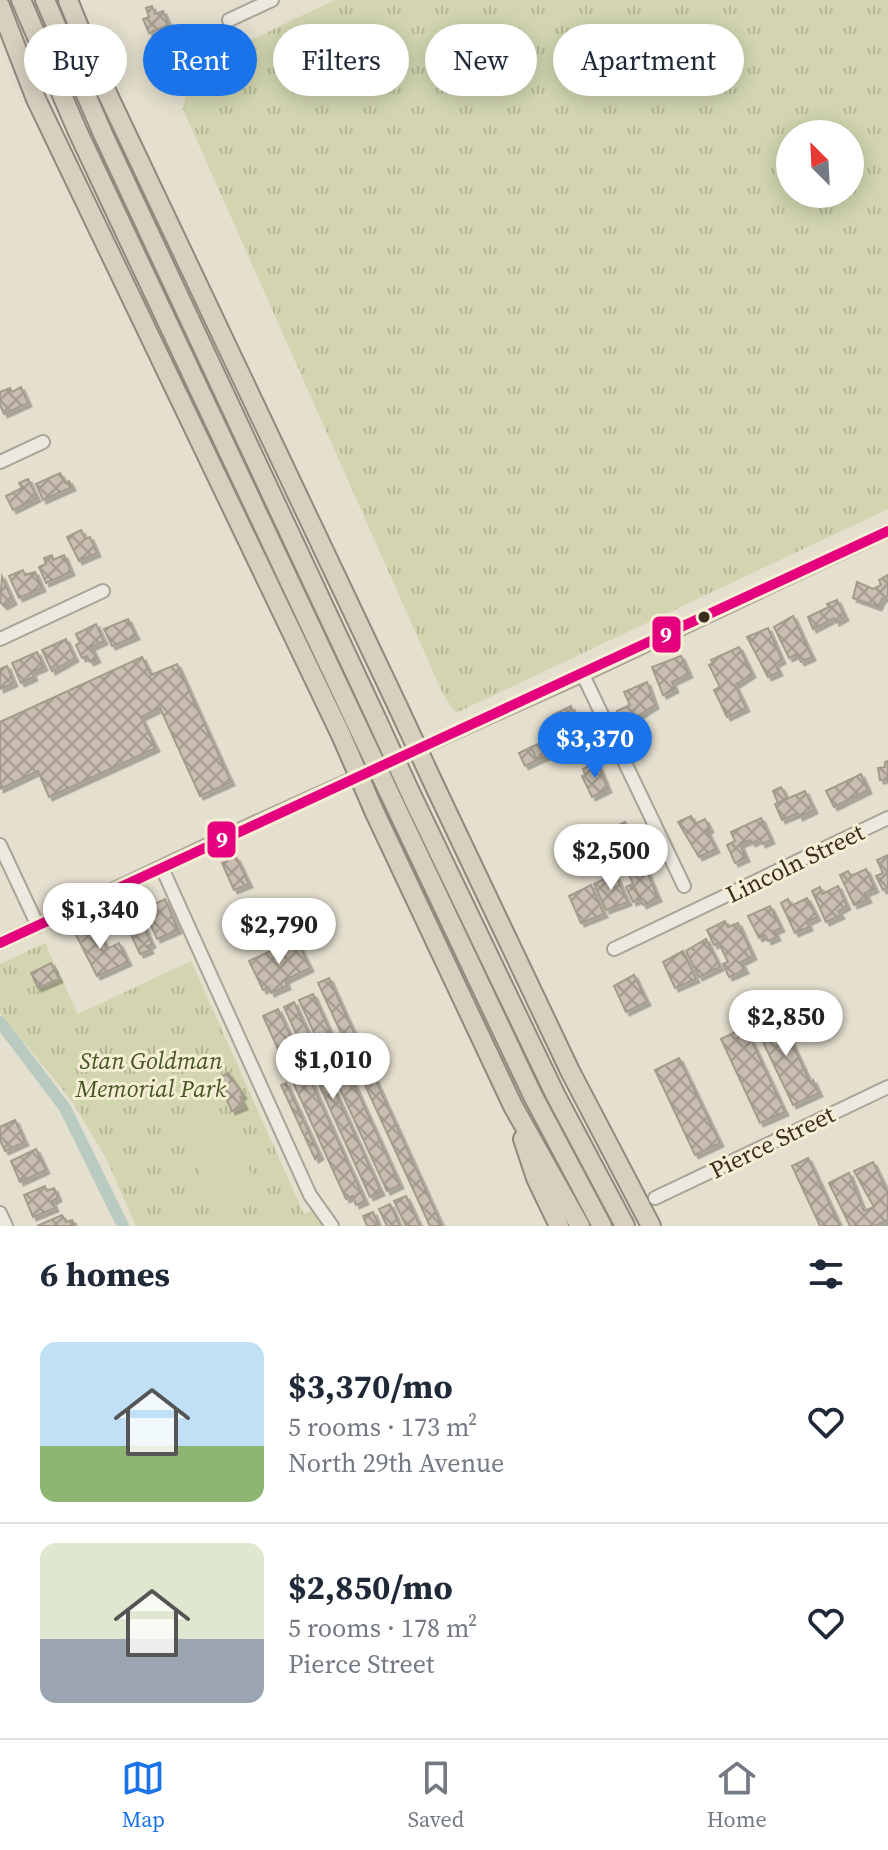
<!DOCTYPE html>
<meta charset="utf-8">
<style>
:root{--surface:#fff;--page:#f6f6f7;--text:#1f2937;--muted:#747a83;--line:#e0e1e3;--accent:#1a73e8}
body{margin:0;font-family:"Source Serif 4",serif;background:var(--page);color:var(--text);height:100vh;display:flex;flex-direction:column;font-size:30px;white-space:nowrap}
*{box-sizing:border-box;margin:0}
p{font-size:26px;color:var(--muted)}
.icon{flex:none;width:44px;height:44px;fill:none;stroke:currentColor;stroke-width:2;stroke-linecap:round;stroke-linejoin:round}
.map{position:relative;height:1226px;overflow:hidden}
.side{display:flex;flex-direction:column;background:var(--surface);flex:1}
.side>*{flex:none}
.hud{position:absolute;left:24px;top:24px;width:840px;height:72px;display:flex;gap:16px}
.needle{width:52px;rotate:336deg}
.tools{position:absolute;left:776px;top:120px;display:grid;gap:16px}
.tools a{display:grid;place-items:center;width:88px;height:88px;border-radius:50%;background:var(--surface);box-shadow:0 4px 20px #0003;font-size:40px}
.price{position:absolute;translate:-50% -68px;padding:0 18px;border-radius:28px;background:#fff;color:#222;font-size:26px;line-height:52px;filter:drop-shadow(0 2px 4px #0008)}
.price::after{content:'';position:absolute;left:50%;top:48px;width:24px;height:18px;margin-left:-12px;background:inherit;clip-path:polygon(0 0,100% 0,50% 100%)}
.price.selected{background:var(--accent);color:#fff}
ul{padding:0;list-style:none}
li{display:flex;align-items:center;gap:24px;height:200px;padding:0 40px}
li+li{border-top:2px solid var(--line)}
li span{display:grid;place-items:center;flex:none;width:224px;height:160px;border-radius:16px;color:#555}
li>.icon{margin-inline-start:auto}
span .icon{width:96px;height:96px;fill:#fffc;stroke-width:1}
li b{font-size:34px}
h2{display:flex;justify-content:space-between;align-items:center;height:96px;padding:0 40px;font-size:34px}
.chip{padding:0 28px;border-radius:36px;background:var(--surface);box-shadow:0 4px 20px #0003;font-size:28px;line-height:72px}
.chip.selected{background:var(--accent);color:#fff}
.tabs{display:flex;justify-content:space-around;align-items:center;height:112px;border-top:2px solid var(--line);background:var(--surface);font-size:22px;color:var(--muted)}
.tabs a{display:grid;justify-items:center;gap:4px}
.tabs .selected{color:var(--accent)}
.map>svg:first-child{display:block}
.grass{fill:url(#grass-tufts);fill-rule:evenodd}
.garden{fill:#d2d5b0}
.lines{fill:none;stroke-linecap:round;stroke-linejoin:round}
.canal{stroke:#b9cbc1;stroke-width:12}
.building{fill:url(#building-cross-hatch);stroke:#a59b8d;stroke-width:2;filter:url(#shadow)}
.minor-casing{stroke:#aaa497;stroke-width:16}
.highway-casing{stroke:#8f897e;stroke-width:22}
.minor{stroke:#ece9e0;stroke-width:12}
.highway{stroke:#d8d0bf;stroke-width:18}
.highway-bridge-casing{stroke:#8f897e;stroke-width:22;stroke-linecap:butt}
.highway-bridge{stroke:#d8d0bf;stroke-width:18}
.bus-1-casing{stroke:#f6eed4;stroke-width:16}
.bus-1{stroke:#e5007d;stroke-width:10}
.bus-dot{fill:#392d1f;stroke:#f6eed4;stroke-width:3}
.labels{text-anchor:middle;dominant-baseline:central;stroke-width:6;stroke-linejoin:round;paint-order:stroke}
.street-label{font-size:24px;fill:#392d1f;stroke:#f6eed4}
.park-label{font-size:24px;font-style:italic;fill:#475625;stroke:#f6eed4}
.line-badge{stroke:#f6eed4;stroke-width:3}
.badge-label{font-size:22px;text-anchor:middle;font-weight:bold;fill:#fff}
</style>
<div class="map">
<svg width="888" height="1226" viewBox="0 0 888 1226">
<defs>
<pattern id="grass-tufts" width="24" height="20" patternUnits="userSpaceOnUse" patternTransform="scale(2)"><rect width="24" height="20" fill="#d2d5b0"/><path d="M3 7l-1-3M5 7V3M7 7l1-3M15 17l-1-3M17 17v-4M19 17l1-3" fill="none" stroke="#b5b797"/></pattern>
<pattern id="building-cross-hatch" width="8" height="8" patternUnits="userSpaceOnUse" patternTransform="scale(2)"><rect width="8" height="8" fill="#c8bdaf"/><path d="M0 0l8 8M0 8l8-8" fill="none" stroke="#a39a8e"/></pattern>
<filter id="shadow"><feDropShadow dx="3.5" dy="3.5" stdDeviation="0" flood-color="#0004"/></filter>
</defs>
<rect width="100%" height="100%" fill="#e4dfce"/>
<g class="grass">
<path d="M335,0H888V509L456,713L443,694L183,109L192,68ZM850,134V194H790V134Z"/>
<path d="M45,943L78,1014L191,961L304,1214L317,1208L325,1226H136L106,1158L71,1100L0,1013V964Z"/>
</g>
<path class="garden" d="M209,1113H216C231,1119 260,1185 254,1200L232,1212L218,1209L185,1140L186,1126Z"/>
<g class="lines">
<path class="canal" d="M0,1022L65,1108L123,1226"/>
</g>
<g class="building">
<path d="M152,6L155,14L163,11L169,25L149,33L143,19L149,17L146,8Z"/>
<path d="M21,387L28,403L4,414L0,405V392L10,388L12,392Z"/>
<path d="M60,473L65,483L69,481L72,487L43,500L36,484Z"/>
<path d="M28,479L37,498L13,510L6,496L22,488L19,483Z"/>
<path d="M81,530L85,539L90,537L97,553L79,561L67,537Z"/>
<path d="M52,555L53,560L64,555L71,572L46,583L39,567L46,564L44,558Z"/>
<path d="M23,570L25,575L35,572L42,588L19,598L9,576Z"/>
<path d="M888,575V596L882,599L878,607L853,598L857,582L873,589L881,585L879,580Z"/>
<path d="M2,577L13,601L4,606L0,602Z"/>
<path d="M837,600L845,617L836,622L834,618L813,629L808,617L829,607L827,604Z"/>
<path d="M793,616L812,657L801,662L797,654L789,658L774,627Z"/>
<path d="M128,619L136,636L112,646L104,629Z"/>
<path d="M96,624L104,641L91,647L97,659L90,662L87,656L82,658L76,645L80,643L76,634Z"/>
<path d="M768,628L782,660L775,664L779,672L768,677L747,637Z"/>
<path d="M66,639L75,658L52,671L42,650Z"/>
<path d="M739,647L752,674L735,685L746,708L727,717L714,690L720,687L709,665L713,663L711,660Z"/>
<path d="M37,652L44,667L32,672L34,677L21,683L12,663Z"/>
<path d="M681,656L689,674L672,682L675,689L663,695L652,667Z"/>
<path d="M142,657L151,675L177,664L231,782L200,796L160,708L141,717L156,748L49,797L38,771L0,789V722Z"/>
<path d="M7,666L14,683L0,689V669Z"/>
<path d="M647,682L655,705L627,723L624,717L621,719L617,711L630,705L624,692Z"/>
<path d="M571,706L584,743L568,750L553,715Z"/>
<path d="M543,742L549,755L537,760L531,747Z"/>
<path d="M531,747L537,760L525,766L519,753Z"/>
<path d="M888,761V782L887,779L880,780L878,768L885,767V762Z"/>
<path d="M597,762L608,789L592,797L582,776L585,775L583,769Z"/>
<path d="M861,774L868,790L834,807L826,791Z"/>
<path d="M781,787L787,798L778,803L773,791Z"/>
<path d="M805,791L814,810L799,817L798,813L782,820L775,804Z"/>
<path d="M691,816L695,824L705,819L710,829L707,831L716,849L699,857L678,822Z"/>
<path d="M761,818L771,840L762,844L760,839L752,843L750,840L740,844L746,858L735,863L727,845L735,841L731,832Z"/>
<path d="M625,822L636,849L620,857L616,848L610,851L601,834Z"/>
<path d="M888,855V888L883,890L876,876L883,873L877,860Z"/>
<path d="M236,857L249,884L234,890L222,863Z"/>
<path d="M645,867L658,898L643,905L629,875Z"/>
<path d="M866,869L875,889L865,893L868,899L854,905L840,875L848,871L851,876Z"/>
<path d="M615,874L628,902L606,910L594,884Z"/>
<path d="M632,884L640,899L633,902L626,887Z"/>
<path d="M591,885L604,914L581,923L569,896Z"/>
<path d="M838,886L847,906L838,911L841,915L826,922L812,891L820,887L822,894Z"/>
<path d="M807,898L817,917L807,922L809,927L795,933L781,903L788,899L791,906Z"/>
<path d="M165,899L178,930L157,939L144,909Z"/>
<path d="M770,906L781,928L774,931L777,937L768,941L765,935L759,938L748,916Z"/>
<path d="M138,914L152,944L148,946L150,950L140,954L124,920Z"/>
<path d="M725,921L728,927L738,923L753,956L741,962L745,970L729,977L723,964L728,962L719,943L714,945L707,930Z"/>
<path d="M95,924L107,949L119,943L128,962L97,976L75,933Z"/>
<path d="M296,939L310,968L285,980L287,986L271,993L269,987L263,990L249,961Z"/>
<path d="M706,939L720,967L699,977L686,951Z"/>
<path d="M683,951L696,979L675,988L663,962Z"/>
<path d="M51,963L59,979L38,988L31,973Z"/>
<path d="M634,975L647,1002L626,1012L614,986Z"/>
<path d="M329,978L442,1226H430L318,983Z"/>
<path d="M313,994L400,1185L387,1191L299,1000Z"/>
<path d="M294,1002L381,1192L370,1197L284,1007Z"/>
<path d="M278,1009L365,1201L356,1205L353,1196L346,1199L263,1016Z"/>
<path d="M780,1011L786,1022L783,1024L810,1082L813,1080L819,1093L793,1105L754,1023Z"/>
<path d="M745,1027L785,1112L760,1123L721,1039Z"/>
<path d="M679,1058L720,1143L695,1155L655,1070Z"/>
<path d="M228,1073L243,1095L240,1097L244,1106L232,1111L217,1079Z"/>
<path d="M286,1083L320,1156L315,1159L281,1085Z"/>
<path d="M15,1120L25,1142L5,1151L0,1140V1127Z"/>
<path d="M36,1149L46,1170L20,1182L11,1161Z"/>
<path d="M808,1158L840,1226H820L792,1166Z"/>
<path d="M873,1162L888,1193V1220L875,1226H850L829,1183L849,1173L864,1211L874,1207L854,1171Z"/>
<path d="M45,1186L47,1191L54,1188L58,1198L52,1201L55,1208L33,1217L24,1195Z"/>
<path d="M406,1196L420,1226H406L394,1201Z"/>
<path d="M390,1204L400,1226H387L379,1209Z"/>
<path d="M373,1212L379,1226H367L363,1216Z"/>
<path d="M62,1215L66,1222L72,1220L75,1226H37Z"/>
</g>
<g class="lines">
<g class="minor-casing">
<g id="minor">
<path d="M229,20L272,0"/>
<path d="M0,462L43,442"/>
<path d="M0,639L103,591"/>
<path d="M583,675L684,886"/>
<path d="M0,845L38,926"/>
<path d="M162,868L310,1195L332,1226"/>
<path d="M0,943L256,822L583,675L888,531"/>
<path d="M614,949L888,818"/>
<path d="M655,1198L888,1087"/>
<path d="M0,1213L6,1226"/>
</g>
</g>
<g class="highway-casing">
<g id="highway">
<path d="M21,0L77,130L359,729"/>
<path d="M45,0L103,134L377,720"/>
<path d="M68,0L98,74L398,707"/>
<path d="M0,6L36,99L341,735"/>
<path d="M438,793L570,1071L651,1226"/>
<path d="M411,794L556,1096L625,1226"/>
<path d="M394,803L533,1096L602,1226"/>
<path d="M375,813L513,1106L580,1226"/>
<path d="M523,1139L536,1178L559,1226"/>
</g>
</g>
<use href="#minor" class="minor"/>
<use href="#highway" class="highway"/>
<g class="highway-bridge-casing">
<g id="highway-bridge">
<path d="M398,707L438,793"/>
<path d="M377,720L411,794"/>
<path d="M359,729L394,803"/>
<path d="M341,735L375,813"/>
</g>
</g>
<use href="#highway-bridge" class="highway-bridge"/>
<g class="bus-1-casing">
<path id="bus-1" d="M0,943C295,804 593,670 888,531"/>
</g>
<use href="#bus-1" class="bus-1"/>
</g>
<circle class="bus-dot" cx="704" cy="617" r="7"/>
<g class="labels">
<g class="street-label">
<text transform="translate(795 863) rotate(-26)">Lincoln Street</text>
<text transform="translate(772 1142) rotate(-26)">Pierce Street</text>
</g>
<g class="park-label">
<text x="151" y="1060">Stan Goldman<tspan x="151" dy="28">Memorial Park</tspan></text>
</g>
</g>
<g class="line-badge">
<rect x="651" y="615" width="31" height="39" rx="8" fill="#e5007d"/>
<rect x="206" y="820" width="31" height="39" rx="8" fill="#e5007d"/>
</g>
<g class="badge-label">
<text x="666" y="642">9</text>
<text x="222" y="847">9</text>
</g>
</svg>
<div class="tools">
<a><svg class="needle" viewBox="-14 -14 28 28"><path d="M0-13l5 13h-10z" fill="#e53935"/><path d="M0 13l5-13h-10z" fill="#747a83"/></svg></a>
</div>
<b class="price selected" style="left:595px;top:780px">$3,370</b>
<b class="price" style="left:611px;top:892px">$2,500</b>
<b class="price" style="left:100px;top:951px">$1,340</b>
<b class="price" style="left:279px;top:966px">$2,790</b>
<b class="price" style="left:786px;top:1058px">$2,850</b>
<b class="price" style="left:333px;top:1101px">$1,010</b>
<div class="hud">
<a class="chip">Buy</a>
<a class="chip selected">Rent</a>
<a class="chip">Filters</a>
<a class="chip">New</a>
<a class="chip">Apartment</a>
</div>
</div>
<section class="side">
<h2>6 homes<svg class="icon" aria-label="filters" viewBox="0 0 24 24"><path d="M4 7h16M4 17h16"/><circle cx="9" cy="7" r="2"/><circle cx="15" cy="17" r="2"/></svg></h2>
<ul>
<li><span style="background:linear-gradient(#bfe0f5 65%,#8fb573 0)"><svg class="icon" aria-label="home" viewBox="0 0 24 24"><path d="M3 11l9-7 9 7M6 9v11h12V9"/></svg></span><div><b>$3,370/mo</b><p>5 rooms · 173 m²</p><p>North 29th Avenue</p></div><svg class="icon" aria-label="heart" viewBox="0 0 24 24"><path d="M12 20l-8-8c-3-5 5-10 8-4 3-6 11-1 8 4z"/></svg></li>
<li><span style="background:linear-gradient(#dfe7d0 60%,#9aa5b1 0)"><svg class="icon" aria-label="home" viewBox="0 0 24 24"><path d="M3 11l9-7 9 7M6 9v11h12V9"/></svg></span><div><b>$2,850/mo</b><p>5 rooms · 178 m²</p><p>Pierce Street</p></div><svg class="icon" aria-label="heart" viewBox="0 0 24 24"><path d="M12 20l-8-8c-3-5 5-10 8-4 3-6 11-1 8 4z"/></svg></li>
</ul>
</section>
<nav class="tabs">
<a class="selected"><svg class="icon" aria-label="map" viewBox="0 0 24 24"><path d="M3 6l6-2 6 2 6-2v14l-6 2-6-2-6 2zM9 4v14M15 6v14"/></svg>Map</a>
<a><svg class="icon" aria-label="saved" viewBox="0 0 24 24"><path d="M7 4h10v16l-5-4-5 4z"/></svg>Saved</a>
<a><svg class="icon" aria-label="home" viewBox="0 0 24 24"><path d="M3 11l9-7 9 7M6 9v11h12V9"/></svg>Home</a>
</nav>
